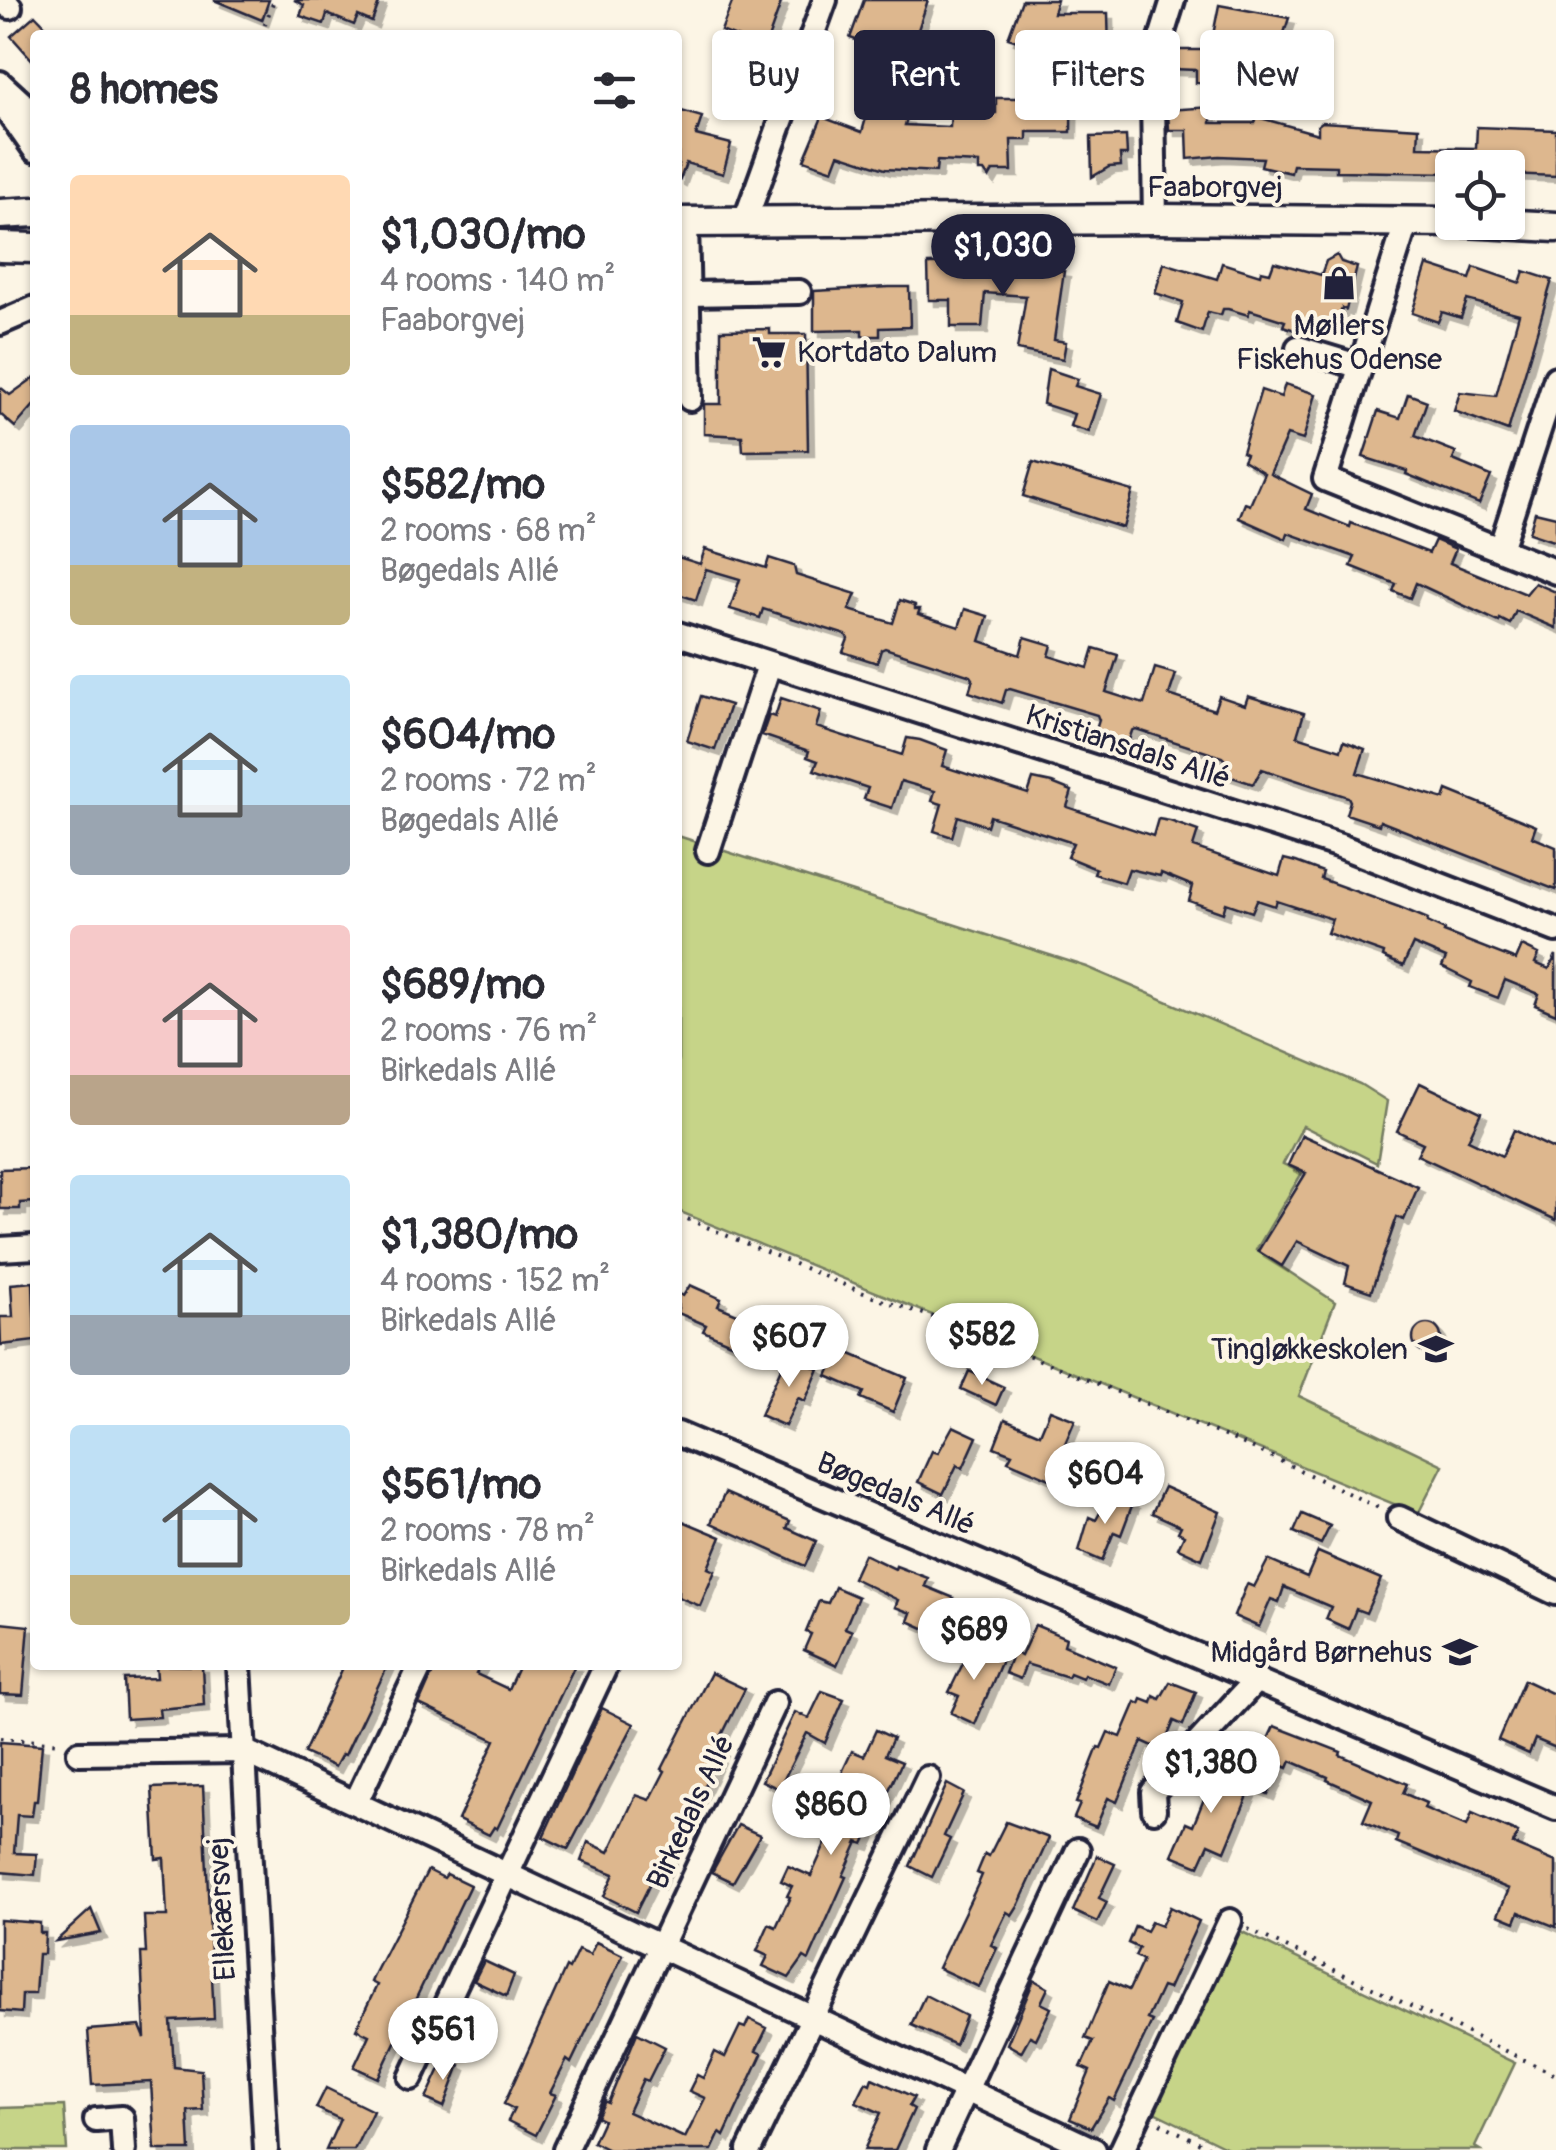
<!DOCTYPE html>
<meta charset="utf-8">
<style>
:root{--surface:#fff;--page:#f7f7f7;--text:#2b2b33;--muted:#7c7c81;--accent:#22223b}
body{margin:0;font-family:Pangolin,sans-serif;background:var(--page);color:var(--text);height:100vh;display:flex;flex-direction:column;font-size:38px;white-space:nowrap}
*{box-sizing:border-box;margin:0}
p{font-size:32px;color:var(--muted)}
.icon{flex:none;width:55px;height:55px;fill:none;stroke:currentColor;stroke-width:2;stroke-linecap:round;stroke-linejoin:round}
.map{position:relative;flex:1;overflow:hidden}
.details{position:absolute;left:30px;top:30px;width:652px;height:1640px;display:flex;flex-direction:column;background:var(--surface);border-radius:10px;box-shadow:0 2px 8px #0004}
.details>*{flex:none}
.guide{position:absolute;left:712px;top:30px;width:692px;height:90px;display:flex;gap:20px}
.fabs{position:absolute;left:1435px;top:150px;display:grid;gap:20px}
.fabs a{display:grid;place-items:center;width:90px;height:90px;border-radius:10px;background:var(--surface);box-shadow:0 2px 8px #0004;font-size:50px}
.price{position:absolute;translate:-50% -85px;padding:0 22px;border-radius:35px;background:#fff;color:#222;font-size:32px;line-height:65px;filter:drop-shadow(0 2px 5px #0008)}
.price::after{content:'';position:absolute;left:50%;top:60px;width:30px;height:22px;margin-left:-15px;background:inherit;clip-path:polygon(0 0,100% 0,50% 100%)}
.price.on{background:var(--accent);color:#fff}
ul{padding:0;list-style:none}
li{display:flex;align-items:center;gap:30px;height:250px;padding:0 40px}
li span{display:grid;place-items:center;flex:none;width:280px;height:200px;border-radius:10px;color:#555}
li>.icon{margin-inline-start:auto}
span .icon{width:120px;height:120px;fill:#fffc;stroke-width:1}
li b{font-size:42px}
h2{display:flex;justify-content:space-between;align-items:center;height:120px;padding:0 40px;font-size:42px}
.pill{padding:0 35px;border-radius:10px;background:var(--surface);box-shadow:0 2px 8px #0004;font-size:35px;line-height:90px}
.pill.on{background:var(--accent);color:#fff}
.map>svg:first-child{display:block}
.green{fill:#c6d488;stroke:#747b62;stroke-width:2.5}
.building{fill:#ddb78e;stroke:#22223b;stroke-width:2.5;filter:url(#shadow)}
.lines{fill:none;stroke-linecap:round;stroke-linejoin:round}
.minor-casing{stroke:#22223b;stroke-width:30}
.major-casing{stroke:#22223b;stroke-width:35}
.path{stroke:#22223b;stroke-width:4;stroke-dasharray:2.5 8;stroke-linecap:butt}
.minor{stroke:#fcf5e5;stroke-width:22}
.major{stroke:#fcf5e5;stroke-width:28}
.labels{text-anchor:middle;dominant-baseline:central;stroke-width:8;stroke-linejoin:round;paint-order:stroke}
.street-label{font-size:30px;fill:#22223b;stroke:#fcf5e5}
.poi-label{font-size:30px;fill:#22223b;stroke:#fcf5e5;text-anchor:end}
</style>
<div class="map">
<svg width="1556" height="2150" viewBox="0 0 1556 2150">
<defs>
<filter id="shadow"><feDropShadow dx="6" dy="6" stdDeviation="0" flood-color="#0004"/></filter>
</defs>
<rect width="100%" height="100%" fill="#fcf5e5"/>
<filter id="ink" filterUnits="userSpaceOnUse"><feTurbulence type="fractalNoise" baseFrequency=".01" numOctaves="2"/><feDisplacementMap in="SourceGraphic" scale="20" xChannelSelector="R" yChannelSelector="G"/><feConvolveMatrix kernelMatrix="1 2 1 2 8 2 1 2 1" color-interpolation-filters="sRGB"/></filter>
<g filter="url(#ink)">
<g class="green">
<path d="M678,836L1087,967L1360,1084L1387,1101L1377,1163L1303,1126L1283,1164L1302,1173L1256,1250L1335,1302L1299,1396L1443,1465L1418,1514L678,1211Z"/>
<path d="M1236,1929L1515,2063L1475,2147L1480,2150H1232L1150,2110Z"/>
<path d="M64,2106L67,2150H0V2108Z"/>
</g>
<g class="building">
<path d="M214,0H269L262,20Z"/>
<path d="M294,0H380L372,22L358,16L354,25L327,14L324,24L300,16L304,5Z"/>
<path d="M733,0H782L761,59L745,53L749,42L721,31Z"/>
<path d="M864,0H928L914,42L888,33L882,49L850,38Z"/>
<path d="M1022,0H1057L1053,13H1108L1109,53H1072L1071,132H1027V140H1011L1012,171H993L989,178L984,171H979V163L937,161L936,172L885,169L839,154L833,170L804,160L822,117L862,132L868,111L907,118L905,125L950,127L951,110L996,113V98H1034L1035,47L1008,38Z"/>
<path d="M1219,5L1289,18L1275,61L1259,62V83H1196V70L1172,69L1173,50H1210Z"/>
<path d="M35,15L54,35H35V63L11,36Z"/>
<path d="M1211,107V123H1255L1257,117L1318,134V125L1322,122L1419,128L1418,147L1476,148L1477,127L1556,130V176L1508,174V168H1452V173L1336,171V166L1293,165L1291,173L1261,166L1263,158L1219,156L1188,159L1187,130H1169L1168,110Z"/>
<path d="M678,110L702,117L696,135L731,144L723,174L686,163L680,180L678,179Z"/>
<path d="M1126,136L1127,155H1120L1121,166L1109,167L1092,177L1091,137Z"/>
<path d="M1337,255L1341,262L1357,267L1346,310L1342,308L1336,326L1311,318L1306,334L1283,326L1285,321L1250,310L1248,315L1228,309H1223L1221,315L1208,312L1202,332L1177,323L1183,302L1155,293L1164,263L1217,279L1222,263L1260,275L1261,271L1270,273L1274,262L1321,275L1326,261Z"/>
<path d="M985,263L1064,271L1054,340L1066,342L1063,359L1017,350L1026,296L985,293L982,327H951V300H929L928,264Z"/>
<path d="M1427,265L1470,279L1474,267L1520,283L1524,271L1552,280L1508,431L1454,411L1460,392L1496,396L1519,314L1467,300L1461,318L1442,312L1438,322L1412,313Z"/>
<path d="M889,287H909L910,327L880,328V336H862V330L814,331V291Z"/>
<path d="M770,329V334H806L808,450L743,451L742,436L704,434V404H721V330Z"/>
<path d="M1048,369L1078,379L1075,386L1101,394L1089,432L1070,426L1074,414L1043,404Z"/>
<path d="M35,377V404L15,427L0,414V387L10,395Z"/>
<path d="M1285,384L1316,394L1303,440L1287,435L1270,474L1312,494L1306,509L1350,527L1351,523L1429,553L1435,540L1456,549L1450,563L1526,594L1535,583L1556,592V628L1516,611L1510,624L1500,619L1499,622L1416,583L1410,598L1393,591L1396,584L1351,566L1355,557L1288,533L1286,539L1239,518L1245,503L1250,505L1264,473L1243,460L1246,454L1242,452L1261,390L1281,397Z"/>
<path d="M1408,394L1427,401L1415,436L1456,452L1453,460L1491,476L1479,504L1406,474L1407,471L1363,457L1378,411L1400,418Z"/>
<path d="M1033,462L1133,491L1123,528L1023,496Z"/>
<path d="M1535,512L1556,517V542L1529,533Z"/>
<path d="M705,549L766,568L769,558L794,566L796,575L856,594L849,610L893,623L900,600L915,605V609H920L918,614L959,627L965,609L988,616L980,641L1020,655L1025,637L1052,645L1049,656L1088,668L1094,648L1118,655L1106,692L1144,704L1155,668L1176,674L1169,695L1214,710L1219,696L1245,705L1248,696L1304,713L1297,736L1341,750L1344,741L1365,749L1357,773L1444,799L1447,790L1536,826L1532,837L1556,847V890L1380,821L1379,825L1346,814L1350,801L1348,797L1262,769L1253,784L1220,773L1225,760L1222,757L1136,729L1132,731L1128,743L1095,733L1099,720L1097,715L1010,689L1006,690L1002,703L969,692L973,679L971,676L885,648L881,650L877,663L843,652L848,639L846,635L763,609L760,618L730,609L740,579L706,569L696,600L678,594V557L700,564Z"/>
<path d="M701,696L730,705L715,750L687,741Z"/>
<path d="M781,698L821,711L816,727L902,755L907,738L920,740L947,750L942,766L1028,794L1033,779L1052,783L1072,791L1067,807L1153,836L1158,819L1170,821L1198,831L1193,847L1279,876L1284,859L1296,862L1323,872L1321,879L1399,907L1428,919L1427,922L1445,930L1444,932L1516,960L1522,946L1539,954L1535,963L1549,969L1556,955V1014L1535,1005L1539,994L1505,980L1498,998L1470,987L1472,982L1442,967L1446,958L1413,944L1403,966L1383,957L1384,953L1327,933L1332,919L1277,901L1275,906L1257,900L1252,912L1226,903L1223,913L1189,901L1193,886L1161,873L1160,876L1129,869L1124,883L1094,874L1096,869L1067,857L1073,843L990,816L987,826L958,816L952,837L934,831L942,804L932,801L935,791L901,781L892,808L864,799L868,788L814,770L818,761L807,757L809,751L762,735L769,715L775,717Z"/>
<path d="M1420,1083L1481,1112L1468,1140L1502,1156L1514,1130L1556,1150V1220L1417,1155L1423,1143L1397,1131Z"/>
<path d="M1302,1135L1418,1187L1404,1220L1397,1217L1371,1292L1345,1283L1349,1266L1297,1241L1282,1266L1258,1251L1306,1173L1288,1165Z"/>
<path d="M35,1168V1202L20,1203V1209H0V1169Z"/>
<path d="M33,1282L35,1341L1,1345L0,1317H13L11,1284Z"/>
<path d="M690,1285L721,1299L718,1306L747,1318L735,1345L703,1331L706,1325L678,1313V1293L683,1296Z"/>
<circle cx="1427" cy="1338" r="14"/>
<path d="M839,1349L907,1378L893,1412L861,1398L864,1392L827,1376Z"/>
<path d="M787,1355L819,1369L805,1401L798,1398L785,1426L760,1415Z"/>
<path d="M969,1371L1004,1387L996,1405L961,1389Z"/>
<path d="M1050,1410L1075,1420L1050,1479L1008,1461L1012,1454L994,1447L1005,1419L1040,1434Z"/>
<path d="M953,1426L977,1437L963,1468L957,1465L943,1494L918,1482L932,1451L938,1453Z"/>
<path d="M1164,1487L1220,1512L1202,1559L1178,1548L1184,1535L1178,1532L1181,1526L1152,1513Z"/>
<path d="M725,1493L790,1521L787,1528L816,1541L805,1566L711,1523Z"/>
<path d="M1110,1494L1133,1503L1121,1535L1114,1532L1102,1561L1079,1551L1089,1517L1096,1520Z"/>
<path d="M1302,1514L1330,1526L1321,1544L1294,1532Z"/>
<path d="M678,1519L721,1537L708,1568L715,1571L700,1606L678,1597Z"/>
<path d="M1318,1552L1381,1579L1366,1613L1356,1609L1348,1629L1326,1619L1331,1607L1284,1587L1279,1602L1271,1599L1259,1627L1234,1616L1247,1584L1254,1587L1268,1560L1307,1577Z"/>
<path d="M864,1554L895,1569L896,1566L928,1578L925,1586L954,1598L939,1635L908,1621L911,1613L895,1607L898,1600L853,1578Z"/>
<path d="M835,1587L858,1597L845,1628L852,1631L837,1665L804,1650L811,1634L806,1632L819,1601L828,1603Z"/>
<path d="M0,1623L29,1626L23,1695L0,1694Z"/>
<path d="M1035,1625L1066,1638L1064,1645L1116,1667L1109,1684L1084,1674L1082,1678L1070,1673L1068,1677L1026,1664L1020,1679L1005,1673L1013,1652L1021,1656Z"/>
<path d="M972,1645L1003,1658L975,1724L951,1713L959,1696L949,1692Z"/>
<path d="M156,1665L202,1666L204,1705L159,1709L160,1717L126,1719L124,1679L157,1678Z"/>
<path d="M344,1665H388L345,1755L342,1754L335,1767L304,1753Z"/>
<path d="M436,1665H481L476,1674L508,1689L519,1665H575L497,1829L494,1827L489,1835L458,1820L495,1740L419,1704Z"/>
<path d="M711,1673L745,1689L716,1747L722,1750L658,1883L652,1880L636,1912L604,1896L614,1874L581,1861L588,1842L609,1852L636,1795L650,1800L665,1771L662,1769Z"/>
<path d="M1524,1680L1556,1695V1748L1535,1739L1529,1754L1498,1740Z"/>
<path d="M1170,1682L1196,1692L1183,1725L1174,1721L1162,1750L1142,1741L1117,1802L1108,1798L1096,1827L1074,1818L1080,1804L1076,1803L1098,1747L1101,1748L1108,1732L1121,1737L1136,1702L1140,1704L1142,1699L1152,1703L1154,1696L1160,1699Z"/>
<path d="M822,1691L844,1699L825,1743L807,1733L779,1789L762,1781L795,1712L809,1718Z"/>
<path d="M602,1708L634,1724L568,1849L543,1837Z"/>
<path d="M1274,1726L1341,1752L1340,1755L1407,1784L1403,1793L1426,1803L1424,1808L1467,1826L1472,1813L1518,1833L1513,1844L1556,1862V1927L1519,1912L1515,1922L1498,1915L1509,1889L1396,1842L1398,1836L1363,1821L1372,1800L1327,1780L1328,1777L1291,1761L1288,1768L1281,1765L1268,1794L1241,1782L1254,1751L1261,1754Z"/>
<path d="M876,1730L893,1738L885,1755L902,1762L864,1844L858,1842L843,1876L846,1877L809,1960L804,1957L789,1978L763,1966L768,1956L757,1951L769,1924L776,1927L790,1897L787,1896L792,1886L781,1881L788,1866L811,1876L838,1816L829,1812L841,1785L843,1770L852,1751L864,1756Z"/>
<path d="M0,1742L42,1745L37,1801H34L32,1816L17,1815L14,1853L37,1854L35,1875L0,1872Z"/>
<path d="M1196,1767L1250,1791L1225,1851L1209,1844L1199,1866L1172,1855L1186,1823L1193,1826L1206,1794L1183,1784Z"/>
<path d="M947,1784L964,1793L944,1836L950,1839L932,1877L910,1866Z"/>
<path d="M203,1786L214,2019L171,2021L174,2067L201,2070L203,2110L188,2111L190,2150H155L151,2082L92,2085L88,2030L140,2026L145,2038L141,1953H146L144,1916H167L164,1858L156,1859L152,1788Z"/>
<path d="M1006,1822L1049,1838L1019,1904L1012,1915L1007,1912L991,1945L997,1948L979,1987L938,1968L979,1882L982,1875L977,1873L985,1854L989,1856Z"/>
<path d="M738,1825L760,1835L733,1882L712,1872Z"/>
<path d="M1097,1856L1115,1864L1099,1898L1107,1902L1097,1922L1073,1911Z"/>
<path d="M428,1870L444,1878L447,1874L470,1885L378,2078L354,2067L369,2035L356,2029L377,1985L371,1982L375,1973Z"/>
<path d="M1170,1907L1199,1921L1168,1989L1162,1987L1147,2019L1152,2021L1114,2101L1109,2098L1091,2128L1070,2119L1090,2071L1081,2067L1093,2041L1085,2038L1109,1981L1129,1990L1143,1960L1135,1956L1139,1948L1128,1943L1135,1926L1146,1931L1151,1922L1161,1926Z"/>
<path d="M91,1909L101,1933L56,1941Z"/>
<path d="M0,1920L40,1923V1933H45L44,1954H38L35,1994H22L21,2013L0,2011Z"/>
<path d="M596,1942L623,1955L571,2063L567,2060L550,2093L556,2095L536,2135L508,2121L514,2109L504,2104L566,1967L569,1969L578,1950L590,1955Z"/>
<path d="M484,1961L514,1975L506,1996L474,1981Z"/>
<path d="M1034,1980L1048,1988L1041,2003L1051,2008L1036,2039L1030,2036L1021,2052L1007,2044Z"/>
<path d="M925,1995L966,2016L955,2045L911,2025Z"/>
<path d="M749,2019L767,2028L756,2051L762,2054L724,2136L720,2133L712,2150H609L593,2142L603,2120L597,2117L605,2101L608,2103L637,2033L665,2047L648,2081L643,2079L628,2112L685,2138L705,2098L689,2091L697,2075L703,2078L715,2052L725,2057L740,2026L745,2028Z"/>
<path d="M445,2058L460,2065L444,2107L426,2099Z"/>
<path d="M872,2078L914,2097L909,2106L914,2109L895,2150H864L881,2113L856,2102L866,2082L870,2084Z"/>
<path d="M326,2088L373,2111L354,2150H326L340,2119L316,2108Z"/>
</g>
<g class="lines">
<g class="minor-casing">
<g id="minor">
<path d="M3,0L10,7"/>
<path d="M0,83L35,115"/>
<path d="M0,100L35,150"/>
<path d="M1155,219L1153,99L1157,51L1173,0"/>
<path d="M1407,220L1325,479L1556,572"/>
<path d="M745,221L825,0"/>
<path d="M686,222L690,399"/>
<path d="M688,294L799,292"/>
<path d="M0,323L35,308"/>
<path d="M1298,348L1361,367"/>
<path d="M1500,549L1556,378"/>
<path d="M678,634L1340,846L1556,930"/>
<path d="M708,851L769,665"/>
<path d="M0,1249L35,1247"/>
<path d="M678,1434L1556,1808"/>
<path d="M1399,1518L1556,1593"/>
<path d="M239,1665L266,2150"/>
<path d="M79,1753L244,1751L1094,2150"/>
<path d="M356,1802L421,1665"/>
<path d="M1154,1810L1153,1792L1257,1679"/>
<path d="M411,2078L606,1665"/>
<path d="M96,2120L122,2118L124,2150"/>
<path d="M565,2150L775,1703"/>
<path d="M749,2150L928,1778"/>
<path d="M938,2150L1078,1850"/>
<path d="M1122,2150L1230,1921"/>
</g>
</g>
<g class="major-casing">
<g id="major">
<path d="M0,214L35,212"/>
<path d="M678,222L1155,219L1452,222"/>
<path d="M1464,222L1556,227"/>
<path d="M0,247L35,248"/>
</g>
</g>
<g class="path">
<path d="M261,35L274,0"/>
<path d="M678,1215L878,1299L945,1321L1251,1447L1381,1509"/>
<path d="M0,1738L60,1743"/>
<path d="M1248,1929L1556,2075"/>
<path d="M1160,2123L1214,2150"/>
</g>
<use href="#minor" class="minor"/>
<use href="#major" class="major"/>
</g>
</g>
<defs>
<g id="shop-bare" transform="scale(2.7)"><path d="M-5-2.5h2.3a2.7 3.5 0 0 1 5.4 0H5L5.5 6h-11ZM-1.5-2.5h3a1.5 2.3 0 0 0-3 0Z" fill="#22223b" stroke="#fcf5e5" stroke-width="2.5" paint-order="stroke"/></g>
<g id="supermarket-bare" transform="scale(2.7)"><path d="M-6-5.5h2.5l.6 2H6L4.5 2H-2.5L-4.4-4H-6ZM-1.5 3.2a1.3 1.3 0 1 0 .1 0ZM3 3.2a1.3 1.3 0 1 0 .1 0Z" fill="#22223b" stroke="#fcf5e5" stroke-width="2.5" paint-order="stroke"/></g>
<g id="school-bare" transform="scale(2.7)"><path d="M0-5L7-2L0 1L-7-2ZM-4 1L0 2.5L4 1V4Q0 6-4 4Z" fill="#22223b" stroke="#fcf5e5" stroke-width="2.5" paint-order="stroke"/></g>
</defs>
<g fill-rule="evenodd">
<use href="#shop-bare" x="1339" y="283"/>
<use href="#supermarket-bare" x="769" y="352"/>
<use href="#school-bare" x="1436" y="1349"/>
<use href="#school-bare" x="1460" y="1652"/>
</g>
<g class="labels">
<g class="street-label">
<text x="1215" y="187">Faaborgvej</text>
<text transform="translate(1128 747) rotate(18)">Kristiansdals Allé</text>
<text transform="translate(896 1494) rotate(23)">Bøgedals Allé</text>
<text transform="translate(691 1812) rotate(-65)">Birkedals Allé</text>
<text transform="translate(222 1909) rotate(-93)">Ellekærsvej</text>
</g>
<g class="poi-label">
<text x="1339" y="325" text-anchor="middle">Møllers<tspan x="1339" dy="34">Fiskehus Odense</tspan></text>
<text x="797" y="352" text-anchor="start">Kortdato Dalum</text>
<text x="1408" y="1349">Tingløkkeskolen</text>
<text x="1432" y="1652">Midgård Børnehus</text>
</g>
</g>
</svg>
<div class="fabs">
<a><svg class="icon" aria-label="locate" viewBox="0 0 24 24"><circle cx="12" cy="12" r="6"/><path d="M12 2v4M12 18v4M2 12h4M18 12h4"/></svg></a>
</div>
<b class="price on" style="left:1003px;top:299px">$1,030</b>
<b class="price" style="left:982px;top:1388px">$582</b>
<b class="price" style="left:789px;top:1390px">$607</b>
<b class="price" style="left:1105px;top:1527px">$604</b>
<b class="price" style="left:974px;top:1683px">$689</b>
<b class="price" style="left:1211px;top:1816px">$1,380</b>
<b class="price" style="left:831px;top:1858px">$860</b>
<b class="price" style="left:443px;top:2083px">$561</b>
<div class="guide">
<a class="pill">Buy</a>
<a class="pill on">Rent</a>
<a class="pill">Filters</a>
<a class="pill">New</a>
</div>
<section class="details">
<h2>8 homes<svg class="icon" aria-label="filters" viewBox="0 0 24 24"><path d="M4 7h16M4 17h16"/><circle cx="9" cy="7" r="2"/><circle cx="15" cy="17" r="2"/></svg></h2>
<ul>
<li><span style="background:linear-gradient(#ffd9b3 70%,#c2b280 0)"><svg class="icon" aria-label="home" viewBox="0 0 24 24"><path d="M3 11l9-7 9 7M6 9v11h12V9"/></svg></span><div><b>$1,030/mo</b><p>4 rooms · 140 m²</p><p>Faaborgvej</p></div></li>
<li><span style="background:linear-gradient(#a9c7e8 70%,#c2b280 0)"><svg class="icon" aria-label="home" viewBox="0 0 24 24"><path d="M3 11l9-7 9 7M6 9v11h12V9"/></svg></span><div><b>$582/mo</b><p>2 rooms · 68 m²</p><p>Bøgedals Allé</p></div></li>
<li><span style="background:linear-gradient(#bfe0f5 65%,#9aa5b1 0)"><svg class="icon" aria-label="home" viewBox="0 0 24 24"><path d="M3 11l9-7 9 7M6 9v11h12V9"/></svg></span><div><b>$604/mo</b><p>2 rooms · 72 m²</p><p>Bøgedals Allé</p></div></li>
<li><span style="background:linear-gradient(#f6c9c9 75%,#b9a48a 0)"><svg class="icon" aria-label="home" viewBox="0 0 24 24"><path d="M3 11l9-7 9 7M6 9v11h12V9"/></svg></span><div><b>$689/mo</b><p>2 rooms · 76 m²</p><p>Birkedals Allé</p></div></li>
<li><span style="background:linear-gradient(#bfe0f5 70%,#9aa5b1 0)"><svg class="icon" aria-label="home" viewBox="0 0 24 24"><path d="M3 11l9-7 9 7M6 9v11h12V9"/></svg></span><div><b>$1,380/mo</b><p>4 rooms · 152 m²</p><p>Birkedals Allé</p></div></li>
<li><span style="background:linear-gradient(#bfe0f5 75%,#c2b280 0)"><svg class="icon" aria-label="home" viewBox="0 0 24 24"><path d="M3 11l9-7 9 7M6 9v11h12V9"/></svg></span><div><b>$561/mo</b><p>2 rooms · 78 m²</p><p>Birkedals Allé</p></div></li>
</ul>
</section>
</div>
